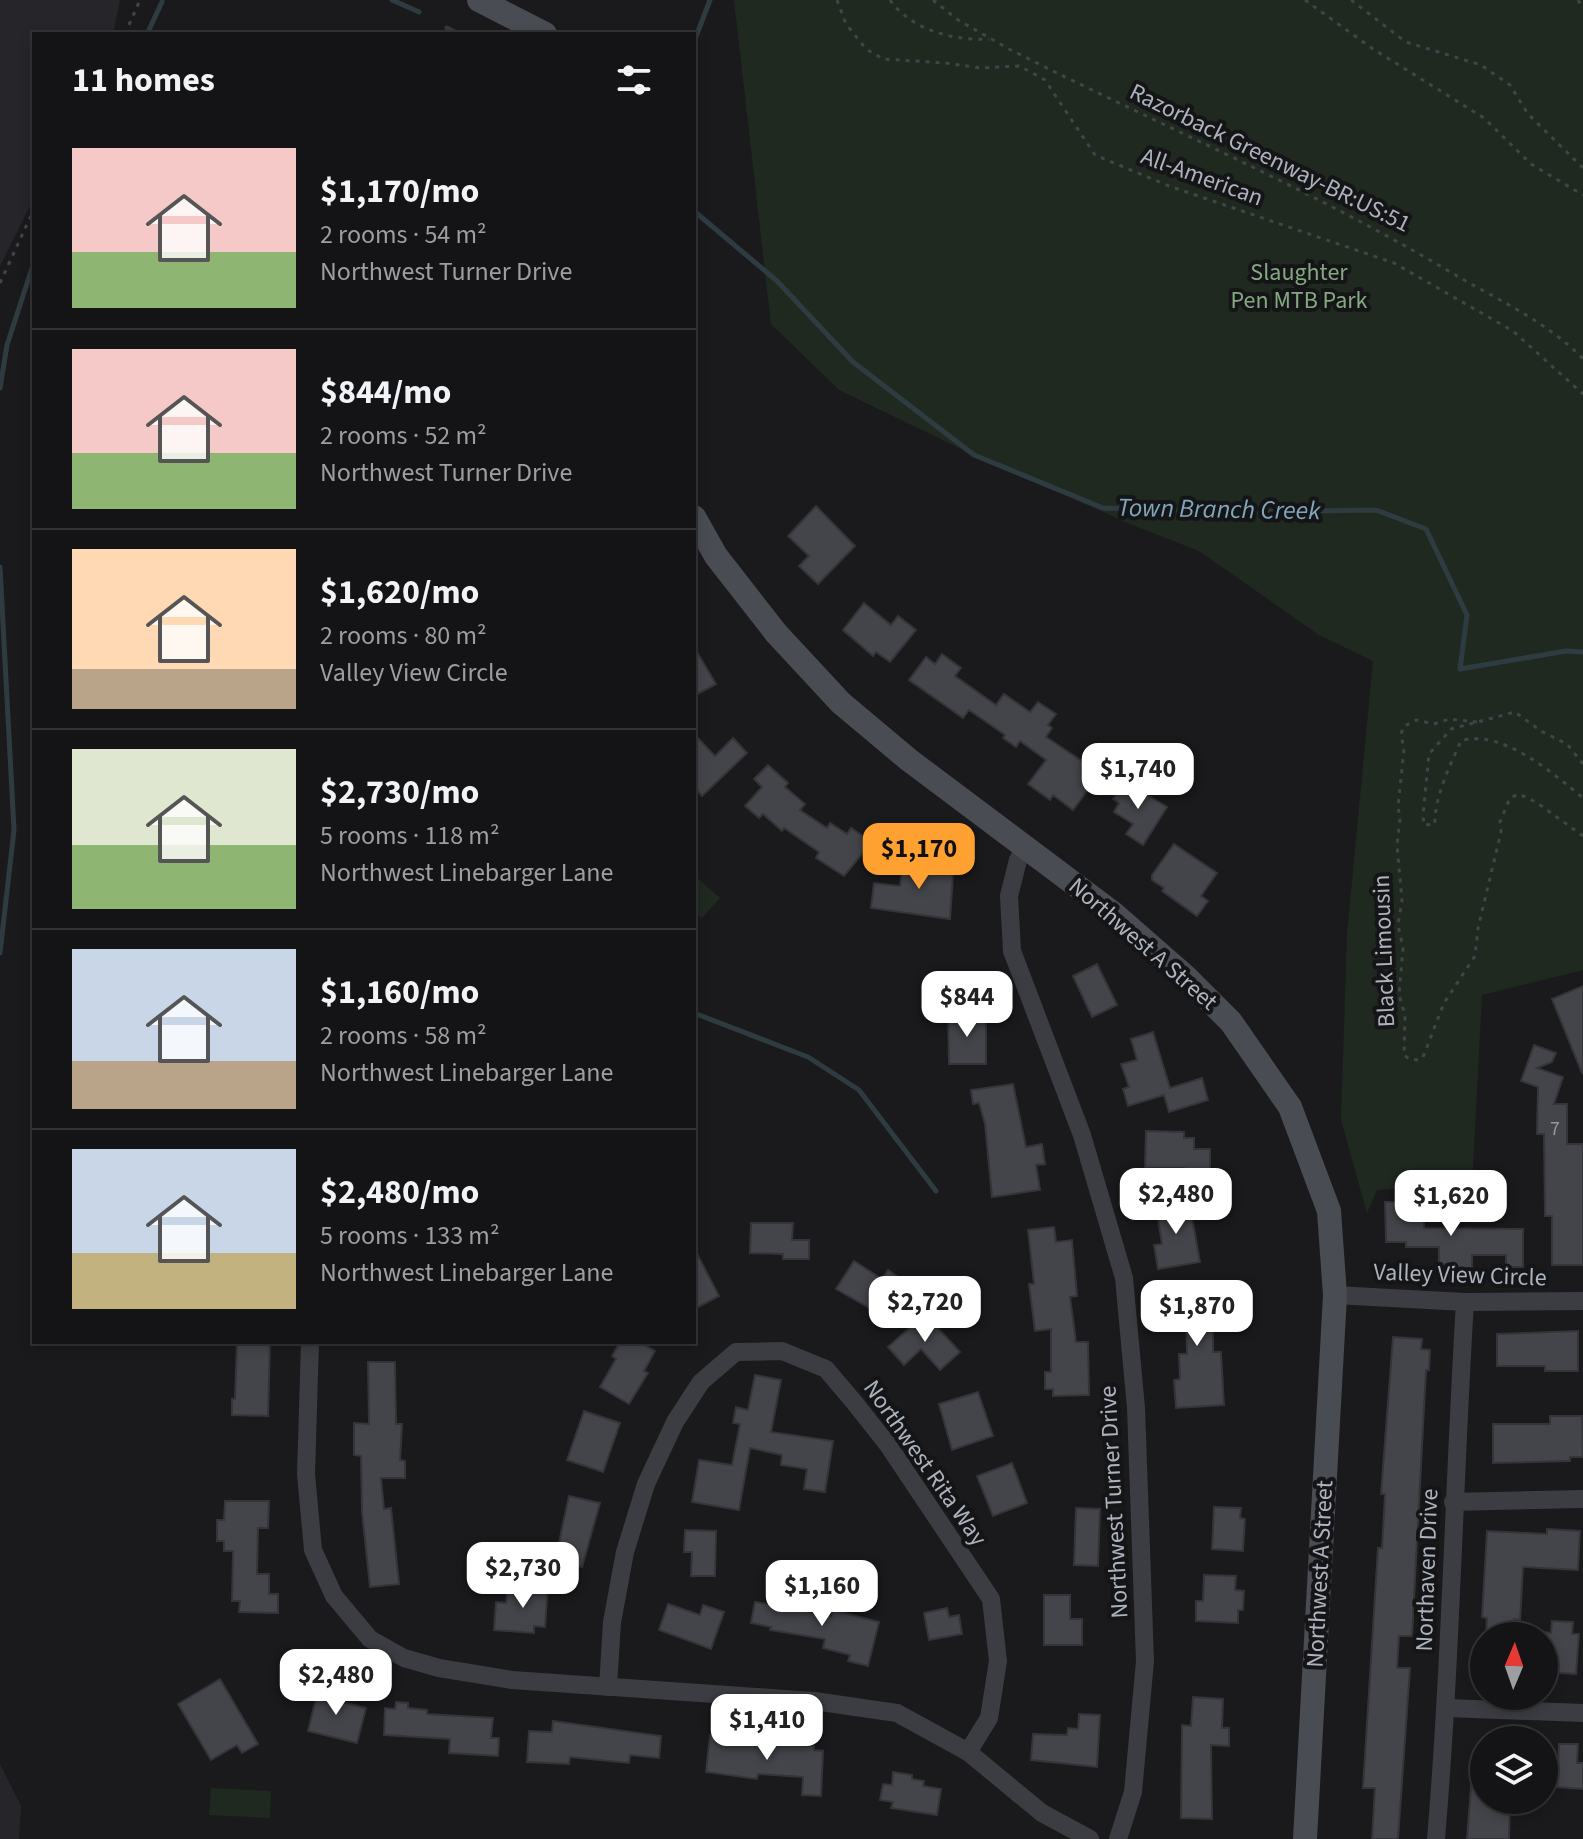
<!DOCTYPE html>
<meta charset="utf-8">
<style>
:root{--surface:#141416;--page:#1d1d1f;--text:#f1f3f6;--muted:#9d9ea1;--line:#333335;--accent:#ffa130}
body{margin:0;font-family:"Source Sans 3",sans-serif;background:var(--page);color:var(--text);height:100vh;display:flex;flex-direction:column;font-size:30px;white-space:nowrap}
*{box-sizing:border-box;margin:0}
p{font-size:26px;color:var(--muted)}
.icon{flex:none;width:44px;height:44px;fill:none;stroke:currentColor;stroke-width:2;stroke-linecap:round;stroke-linejoin:round}
.map{position:relative;flex:1;overflow:hidden}
.panel{position:absolute;left:32px;top:32px;width:664px;height:1312px;display:flex;flex-direction:column;background:var(--surface);border-radius:0px;box-shadow:0 4px 12px #0003,0 0 0 2px var(--line)}
.panel>*{flex:none}
.needle{width:52px;rotate:2deg}
.buttons{position:absolute;left:1470px;top:1622px;display:grid;gap:16px}
.buttons a{display:grid;place-items:center;width:88px;height:88px;border-radius:50%;background:var(--surface);box-shadow:0 4px 12px #0003,0 0 0 2px var(--line);font-size:40px}
.price{position:absolute;translate:-50% -68px;padding:0 18px;border-radius:16px;background:#fff;color:#222;font-size:26px;line-height:52px;filter:drop-shadow(0 2px 4px #0008)}
.price::after{content:'';position:absolute;left:50%;top:48px;width:24px;height:18px;margin-left:-12px;background:inherit;clip-path:polygon(0 0,100% 0,50% 100%)}
.price.on{background:var(--accent);color:#111}
ul{padding:0;list-style:none}
li{display:flex;align-items:center;gap:24px;height:200px;padding:0 40px}
li+li{border-top:2px solid var(--line)}
li span{display:grid;place-items:center;flex:none;width:224px;height:160px;border-radius:0px;color:#555}
li>.icon{margin-inline-start:auto}
span .icon{width:96px;height:96px;fill:#fffc;stroke-width:1}
li b{font-size:34px}
h2{display:flex;justify-content:space-between;align-items:center;height:96px;padding:0 40px;font-size:34px}
.map>svg:first-child{display:block}
.built{fill:#26262a}
.green{fill:#1f2920}
.lines{fill:none;stroke-linecap:round;stroke-linejoin:round}
.stream{stroke:#2e3c42;stroke-width:5}
.building{fill:#44454a;stroke:#343439;stroke-width:2}
.path{stroke:#414449;stroke-width:3;stroke-dasharray:4 6;stroke-linecap:butt}
.street{stroke:#3b3d42;stroke-width:18}
.secondary{stroke:#494c52;stroke-width:24}
.labels{text-anchor:middle;dominant-baseline:central;stroke-width:8;stroke-linejoin:round;paint-order:stroke}
.number-label{font-size:20px;fill:#9298a0}
.street-label{font-size:24px;fill:#acb3bd;stroke:#151518}
.park-label{font-size:24px;fill:#84a981;stroke:#151518}
.water-label{font-size:26px;font-style:italic;fill:#81a6ba;stroke:#151518}
</style>
<div class="map">
<svg width="1583" height="1839" viewBox="0 0 1583 1839">
<rect width="100%" height="100%" fill="#1a1a1d"/>
<g class="built">
<path d="M0,0H120L113,34H34V198L0,266Z"/>
<path d="M0,1764L21,1806L19,1839H0Z"/>
</g>
<g class="green">
<path d="M734,0H1583V970L1482,995L1472,1185L1377,1190L1367,1213L1341,1120L1347,934L1373,661L1319,635L1199,551L1130,524L959,448L839,390L771,324Z"/>
<path d="M694,875L720,898L702,918L694,912Z"/>
<path d="M211,1788L271,1791L270,1818L209,1815Z"/>
</g>
<g class="lines">
<g class="stream">
<path d="M392,0L419,12"/>
<path d="M447,28L458,34"/>
<path d="M147,34L162,2"/>
<path d="M694,42L710,0"/>
<path d="M694,211L777,281L853,362L974,455L1103,508L1234,512L1376,510L1426,529L1467,615L1460,669L1566,651L1583,652"/>
<path d="M0,388L7,345L34,262"/>
<path d="M0,567L14,830L0,953"/>
<path d="M694,1013L808,1057L859,1090L936,1191"/>
</g>
</g>
<g class="building">
<path d="M816,506L855,546L818,584L799,566L809,556L788,536Z"/>
<path d="M864,603L891,625L898,616L916,630L890,662L876,652L873,656L843,630Z"/>
<path d="M694,647L716,684L694,696Z"/>
<path d="M942,654L961,668L955,676L996,705L1004,694L1030,712L1038,702L1056,714L1048,725L1052,728L1046,737L1100,773L1073,810L1053,795L1050,800L1028,784L1046,760L1020,741L1016,747L1003,738L1005,735L969,710L963,718L909,680L926,657L935,664Z"/>
<path d="M694,734L715,756L733,738L747,753L702,796L694,787Z"/>
<path d="M768,765L788,783L785,787L805,804L800,810L827,828L830,823L847,834L851,828L872,842L844,876L816,858L819,852L784,828L782,831L763,814L759,818L745,806L762,787L754,779Z"/>
<path d="M1125,781L1167,807L1143,845L1126,834L1133,824L1114,812L1119,803L1113,799Z"/>
<path d="M1174,844L1217,873L1201,896L1208,901L1197,916L1162,891L1164,888L1152,880V875Z"/>
<path d="M936,858L954,860L950,919L871,908L874,883L900,886L903,862L935,866Z"/>
<path d="M1097,964L1117,1005L1092,1017L1073,976Z"/>
<path d="M1583,986V1073H1582L1552,999Z"/>
<path d="M986,1013V1064H949L948,1014Z"/>
<path d="M1153,1032L1170,1088L1202,1078L1208,1100L1169,1112L1164,1095L1128,1106L1123,1089L1129,1087L1121,1064L1137,1060L1131,1039Z"/>
<path d="M1534,1045L1556,1053L1552,1062L1537,1068L1563,1077L1554,1104H1567V1144H1583V1265H1552V1216H1545L1544,1134H1537L1538,1087L1521,1081Z"/>
<path d="M1013,1084L1026,1147L1042,1144L1045,1164L1036,1165L1040,1190L992,1197L985,1124L979,1103L973,1104L971,1090Z"/>
<path d="M1146,1131L1184,1132V1138H1194V1149H1210V1189L1184,1188V1168H1145Z"/>
<path d="M1189,1201L1200,1262L1158,1269L1154,1245L1162,1244L1156,1207Z"/>
<path d="M1385,1202H1424V1228L1523,1229V1267H1506V1255H1472V1268L1439,1269V1247H1406V1242H1386Z"/>
<path d="M751,1223H793L792,1240H809V1259H783V1254L750,1253Z"/>
<path d="M1054,1227L1056,1242L1072,1240L1077,1296L1070,1297L1076,1342H1088L1089,1395L1053,1396V1389H1045V1372H1051V1329L1035,1331L1029,1284H1034L1028,1230Z"/>
<path d="M694,1248L719,1296L694,1309Z"/>
<path d="M854,1261L882,1279L888,1270L907,1283L885,1317L836,1289Z"/>
<path d="M1167,1286H1213V1352H1221L1224,1405L1176,1408L1174,1380L1180,1379L1179,1354H1187L1186,1326H1176V1310H1167Z"/>
<path d="M925,1314L960,1352L940,1370L921,1349L904,1365L888,1347Z"/>
<path d="M1578,1331V1371H1545V1366H1497V1334Z"/>
<path d="M1393,1337L1422,1339L1421,1349L1430,1350L1429,1370H1426L1412,1636H1399L1397,1668H1410L1398,1839H1372L1375,1788H1363L1378,1548H1382L1385,1494H1381Z"/>
<path d="M237,1342H270L268,1416L232,1415V1399H235Z"/>
<path d="M620,1342H639L655,1351L644,1371L648,1373L629,1404L600,1387L616,1359L612,1356Z"/>
<path d="M368,1362H395L396,1424H402L400,1460L405,1461V1478H381L384,1509L391,1508L399,1584L370,1587L362,1512L361,1456L354,1455V1423L369,1424Z"/>
<path d="M755,1375L781,1380L771,1432L833,1441L825,1492L804,1489L807,1469L781,1465L782,1455L750,1448L739,1510L692,1502L699,1460L732,1465L740,1424L733,1423L736,1407L748,1410Z"/>
<path d="M978,1392L993,1436L952,1450L939,1404Z"/>
<path d="M584,1411L620,1423L603,1472L567,1460Z"/>
<path d="M1550,1416H1582L1583,1457H1570V1461L1493,1463V1424H1550Z"/>
<path d="M1012,1463L1027,1503L993,1516L977,1476Z"/>
<path d="M569,1496L600,1503L582,1567L555,1561Z"/>
<path d="M225,1501H269L268,1528H258L257,1574H269V1594H278V1613L239,1612L240,1601H232L233,1551H224V1541H217V1520H224Z"/>
<path d="M1214,1507L1241,1508L1240,1518L1245,1519L1243,1551L1212,1549Z"/>
<path d="M1076,1508L1100,1509L1098,1566L1074,1565Z"/>
<path d="M1547,1529L1580,1531L1578,1570L1523,1567L1520,1620L1514,1619L1513,1636H1486L1487,1618L1482,1617L1487,1531L1547,1534Z"/>
<path d="M685,1530L716,1531L715,1576H691L692,1552H684Z"/>
<path d="M1204,1575L1236,1576L1235,1590L1244,1591L1243,1610H1238V1623L1196,1621V1601H1203Z"/>
<path d="M528,1584L548,1585L545,1627L534,1626V1633L494,1630L496,1602L506,1603L507,1592L527,1593Z"/>
<path d="M1044,1595H1070V1619H1082V1645H1044Z"/>
<path d="M785,1599L801,1601L800,1610L831,1616L833,1610L879,1622L868,1666L848,1661L850,1655L823,1648L825,1639L770,1630L771,1627L751,1623L755,1602L784,1606Z"/>
<path d="M668,1604L700,1615L703,1605L724,1612L711,1649L659,1630Z"/>
<path d="M947,1608L949,1617L959,1615L962,1634L929,1640L924,1613Z"/>
<path d="M1552,1621L1573,1622L1572,1634H1579L1576,1674L1544,1672V1632L1551,1633Z"/>
<path d="M220,1679L258,1744L242,1753L237,1745L211,1760L178,1704Z"/>
<path d="M319,1686L338,1691L335,1700L366,1708L357,1743L308,1731Z"/>
<path d="M1193,1697L1223,1699L1222,1728H1229V1746L1211,1745L1212,1819L1181,1818L1182,1725L1191,1726Z"/>
<path d="M396,1702L408,1703V1708L427,1710V1714L493,1718L491,1738H499L498,1756L449,1753L450,1739L384,1735L385,1708L395,1709Z"/>
<path d="M1079,1714L1100,1715L1097,1767L1031,1760L1033,1734L1067,1735L1068,1728L1078,1729Z"/>
<path d="M553,1721L661,1736L659,1758L630,1755L629,1763L570,1757L569,1764L527,1762L529,1731L552,1732Z"/>
<path d="M710,1735L728,1737L727,1742L814,1746V1750L823,1751L821,1796L802,1795L803,1777L758,1774L757,1779L706,1772Z"/>
<path d="M1559,1744H1578L1577,1763H1583V1789L1557,1787Z"/>
<path d="M1473,1760H1484V1800H1510L1509,1839H1467Z"/>
<path d="M893,1772L912,1775V1779L924,1781L923,1786L941,1789L937,1815L891,1808L893,1802L880,1800L883,1784L892,1785Z"/>
</g>
<g class="lines">
<g class="path">
<path d="M837,0L846,24L866,49L883,59L945,63L981,68L1019,66L1027,70L1045,80L1095,155L1169,186L1394,263L1513,331L1583,394"/>
<path d="M890,0C911,30 954,41 989,39"/>
<path d="M933,0L958,20L1009,49C1157,124 1309,188 1452,273C1496,299 1548,322 1583,359"/>
<path d="M1305,0L1373,49L1484,118L1531,164L1583,195"/>
<path d="M1351,0L1406,42L1481,65L1510,85L1528,114L1583,168"/>
<path d="M1578,0L1583,8"/>
<path d="M125,34L140,0"/>
<path d="M0,283L34,209"/>
<path d="M1477,722L1449,719L1434,724L1416,720L1403,727L1401,735L1404,749L1398,807L1400,819L1397,845L1402,901L1398,925L1403,948L1399,995L1405,1015L1404,1055L1409,1059L1419,1060L1423,1057L1444,1003L1475,956L1478,928L1501,832L1500,822L1510,798L1519,794L1536,802L1583,836"/>
<path d="M1583,764L1567,744L1541,731L1515,712L1451,729L1429,754L1423,815L1424,825L1435,824C1434,798 1450,765 1461,741C1501,728 1554,774 1583,798"/>
</g>
<g class="street">
<path d="M1026,846L1018,860L1009,896L1012,951L1082,1135L1124,1278L1136,1408L1145,1661L1133,1792L1118,1839"/>
<path d="M1335,1295L1465,1302L1583,1301"/>
<path d="M310,1342L306,1474L313,1550L334,1596L370,1639L404,1658L439,1668L512,1680L814,1701L897,1713L968,1752L1042,1813L1090,1839"/>
<path d="M1453,1502L1583,1499"/>
<path d="M608,1687L612,1622L625,1552L646,1484L675,1422L701,1382L736,1352L782,1351L826,1369L854,1402L888,1445L991,1599L998,1661L989,1718L968,1752"/>
<path d="M1447,1708L1583,1713"/>
<path d="M1436,1839C1451,1660 1454,1481 1465,1302"/>
</g>
<g class="secondary">
<path d="M479,0L545,34"/>
<path d="M694,517L716,556L776,633L841,703L909,760L1113,913L1185,976L1231,1022L1290,1107L1329,1211L1335,1295L1305,1839"/>
</g>
</g>
<g class="labels">
<g class="number-label">
<text x="1555" y="1129">7</text>
</g>
<g class="street-label">
<text transform="translate(1270 158) rotate(26)">Razorback Greenway-BR:US:51</text>
<text transform="translate(1202 177) rotate(20)">All-American</text>
<text transform="translate(1143 944) rotate(41)">Northwest A Street</text>
<text transform="translate(1384 951) rotate(-92)">Black Limousin</text>
<text transform="translate(1460 1275) rotate(2)">Valley View Circle</text>
<text transform="translate(925 1463) rotate(55)">Northwest Rita Way</text>
<text transform="translate(1114 1502) rotate(-93)">Northwest Turner Drive</text>
<text transform="translate(1427 1570) rotate(-88)">Northaven Drive</text>
<text transform="translate(1320 1574) rotate(-87)">Northwest A Street</text>
</g>
<g class="park-label">
<text x="1299" y="272">Slaughter<tspan x="1299" dy="28">Pen MTB Park</tspan></text>
</g>
<g class="water-label">
<text transform="translate(1219 509) rotate(1)">Town Branch Creek</text>
</g>
</g>
</svg>
<div class="buttons">
<a><svg class="needle" viewBox="-14 -14 28 28"><path d="M0-13l5 13h-10z" fill="#e53935"/><path d="M0 13l5-13h-10z" fill="#9d9ea1"/></svg></a>
<a><svg class="icon" aria-label="layers" viewBox="0 0 24 24"><path d="M12 4l9 5-9 5-9-5zM3 14l9 5 9-5"/></svg></a>
</div>
<b class="price" style="left:1138px;top:811px">$1,740</b>
<b class="price on" style="left:919px;top:891px">$1,170</b>
<b class="price" style="left:967px;top:1039px">$844</b>
<b class="price" style="left:1176px;top:1236px">$2,480</b>
<b class="price" style="left:1451px;top:1238px">$1,620</b>
<b class="price" style="left:925px;top:1344px">$2,720</b>
<b class="price" style="left:1197px;top:1348px">$1,870</b>
<b class="price" style="left:523px;top:1610px">$2,730</b>
<b class="price" style="left:822px;top:1628px">$1,160</b>
<b class="price" style="left:336px;top:1717px">$2,480</b>
<b class="price" style="left:767px;top:1762px">$1,410</b>
<section class="panel">
<h2>11 homes<svg class="icon" aria-label="filters" viewBox="0 0 24 24"><path d="M4 7h16M4 17h16"/><circle cx="9" cy="7" r="2"/><circle cx="15" cy="17" r="2"/></svg></h2>
<ul>
<li><span style="background:linear-gradient(#f6c9c9 65%,#8fb573 0)"><svg class="icon" aria-label="home" viewBox="0 0 24 24"><path d="M3 11l9-7 9 7M6 9v11h12V9"/></svg></span><div><b>$1,170/mo</b><p>2 rooms · 54 m²</p><p>Northwest Turner Drive</p></div></li>
<li><span style="background:linear-gradient(#f6c9c9 65%,#8fb573 0)"><svg class="icon" aria-label="home" viewBox="0 0 24 24"><path d="M3 11l9-7 9 7M6 9v11h12V9"/></svg></span><div><b>$844/mo</b><p>2 rooms · 52 m²</p><p>Northwest Turner Drive</p></div></li>
<li><span style="background:linear-gradient(#ffd9b3 75%,#b9a48a 0)"><svg class="icon" aria-label="home" viewBox="0 0 24 24"><path d="M3 11l9-7 9 7M6 9v11h12V9"/></svg></span><div><b>$1,620/mo</b><p>2 rooms · 80 m²</p><p>Valley View Circle</p></div></li>
<li><span style="background:linear-gradient(#dfe7d0 60%,#8fb573 0)"><svg class="icon" aria-label="home" viewBox="0 0 24 24"><path d="M3 11l9-7 9 7M6 9v11h12V9"/></svg></span><div><b>$2,730/mo</b><p>5 rooms · 118 m²</p><p>Northwest Linebarger Lane</p></div></li>
<li><span style="background:linear-gradient(#c9d6e8 70%,#b9a48a 0)"><svg class="icon" aria-label="home" viewBox="0 0 24 24"><path d="M3 11l9-7 9 7M6 9v11h12V9"/></svg></span><div><b>$1,160/mo</b><p>2 rooms · 58 m²</p><p>Northwest Linebarger Lane</p></div></li>
<li><span style="background:linear-gradient(#c9d6e8 65%,#c2b280 0)"><svg class="icon" aria-label="home" viewBox="0 0 24 24"><path d="M3 11l9-7 9 7M6 9v11h12V9"/></svg></span><div><b>$2,480/mo</b><p>5 rooms · 133 m²</p><p>Northwest Linebarger Lane</p></div></li>
</ul>
</section>
</div>
